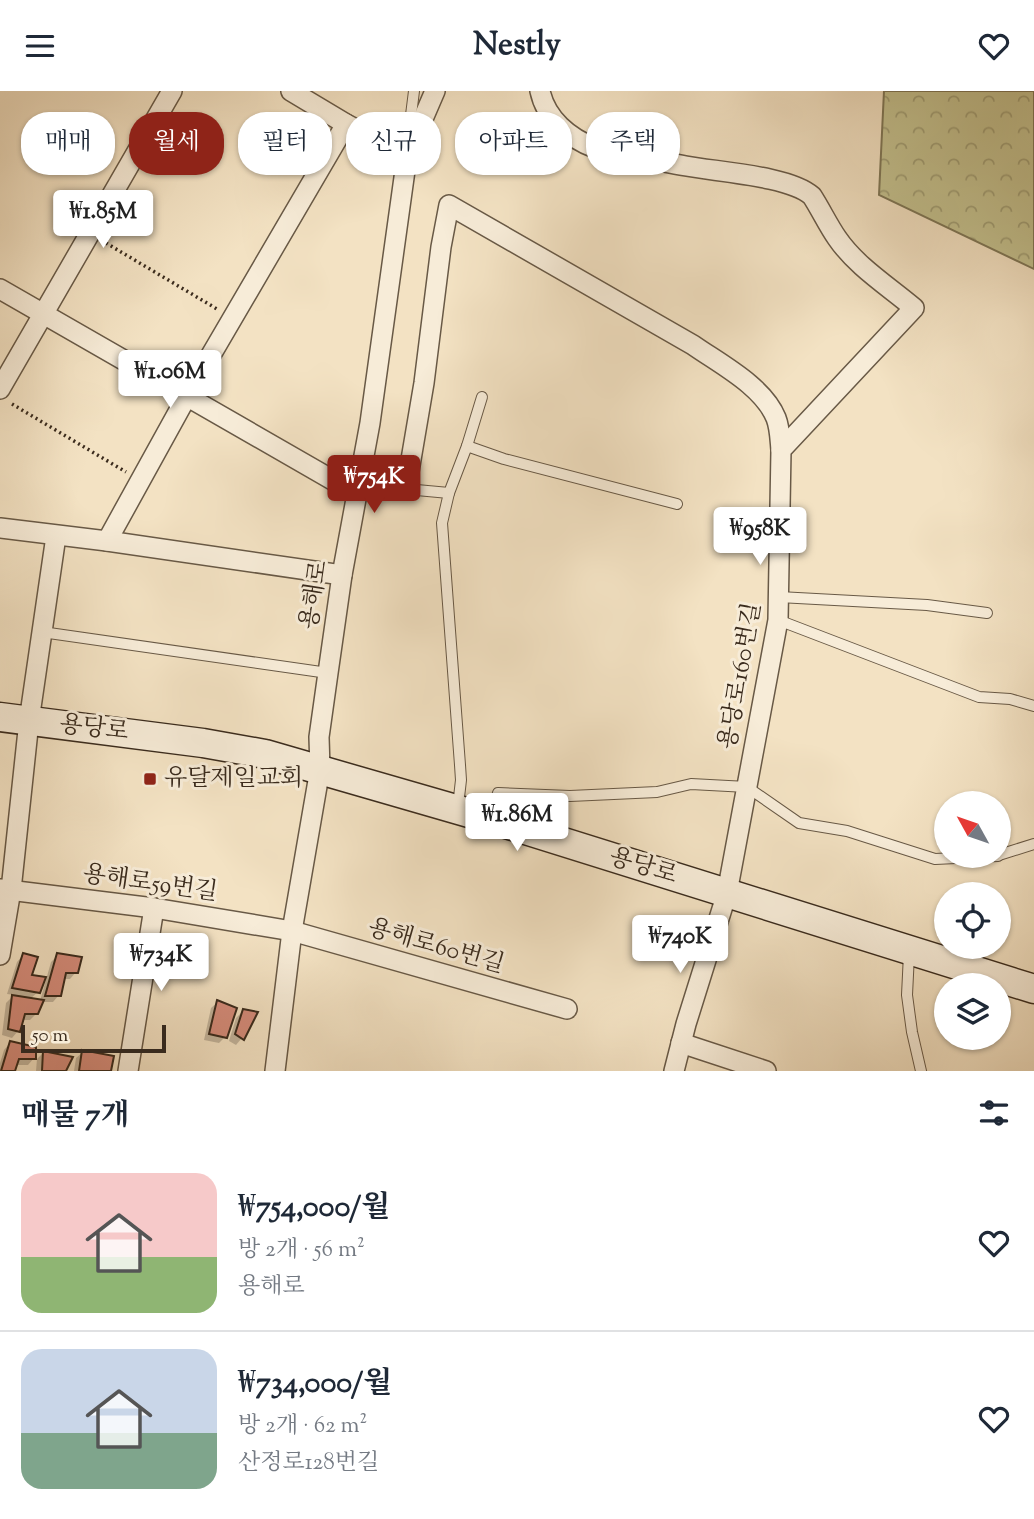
<!DOCTYPE html>
<html lang="ko">
<meta charset="utf-8">
<style>
:root{--surface:#fff;--page:#f6f6f7;--text:#1f2937;--muted:#747a83;--line:#e0e1e3;--accent:#8f2418}
body{margin:0;font-family:"Sorts Mill Goudy","Noto Serif KR",serif;background:var(--page);color:var(--text);height:100vh;display:flex;flex-direction:column;font-size:26px;white-space:nowrap}
*{box-sizing:border-box;margin:0}
p{font-size:23px;color:var(--muted)}
.icon{flex:none;width:38px;height:38px;fill:none;stroke:currentColor;stroke-width:2;stroke-linecap:round;stroke-linejoin:round}
.map{position:relative;height:980px;overflow:hidden}
.panel{display:flex;flex-direction:column;background:var(--surface);flex:1}
.panel>*{flex:none}
.top-card{position:absolute;left:21px;top:21px;width:992px;height:63px;display:flex;gap:14px}
.needle{width:46px;rotate:310deg}
.controls{position:absolute;left:934px;top:700px;display:grid;gap:14px}
.controls a{display:grid;place-items:center;width:77px;height:77px;border-radius:50%;background:var(--surface);box-shadow:0 2px 5px #0004;font-size:35px}
.scale{position:absolute;left:21px;bottom:18px;width:145px;box-sizing:border-box;padding-left:7px;border:4px solid #3a2b1d;border-top:0;font-size:19px;line-height:24px;white-space:nowrap;color:#3a2b1d;-webkit-text-stroke:5px #f7ecd8;paint-order:stroke}
.price{position:absolute;translate:-50% -60px;padding:0 16px;border-radius:7px;background:#fff;color:#222;font-size:23px;line-height:46px;filter:drop-shadow(0 2px 4px #0008)}
.price::after{content:'';position:absolute;left:50%;top:42px;width:21px;height:16px;margin-left:-10px;background:inherit;clip-path:polygon(0 0,100% 0,50% 100%)}
.price.current{background:var(--accent);color:#fff}
ul{padding:0;list-style:none}
li{display:flex;align-items:center;gap:21px;height:175px;padding:0 21px}
li+li{border-top:2px solid var(--line)}
li span{display:grid;place-items:center;flex:none;width:196px;height:140px;border-radius:21px;color:#555}
li>.icon{margin-inline-start:auto}
span .icon{width:84px;height:84px;fill:#fffc;stroke-width:1}
li b{font-size:30px}
h2{display:flex;justify-content:space-between;align-items:center;height:84px;padding:0 21px;font-size:30px}
.pill{padding:0 24px;border-radius:28px;background:var(--surface);box-shadow:0 2px 5px #0004;font-size:24px;line-height:63px}
.pill.current{background:var(--accent);color:#fff}
header{display:flex;justify-content:space-between;align-items:center;height:91px;padding:0 21px;background:var(--surface);font-size:32px;font-weight:800}
.map>svg:first-child{display:block}
.forest{fill:url(#forest-crowns);stroke:#7e7656;stroke-width:2}
.shadow{fill:#0003}
.building{fill:#d58c7b;stroke:#3a2b1d;stroke-width:2}
.lines{fill:none;stroke-linecap:round;stroke-linejoin:round}
.lane-casing{stroke:#685946;stroke-width:12}
.street-casing{stroke:#685946;stroke-width:22}
.secondary-casing{stroke:#3a2b1d;stroke-width:31}
.path{stroke:#3a2b1d;stroke-width:3.5;stroke-dasharray:2 3.5;stroke-linecap:butt}
.lane{stroke:#f7ecd8;stroke-width:10}
.street{stroke:#f7ecd8;stroke-width:19}
.secondary{stroke:#f7ecd8;stroke-width:28}
.poi-dot{fill:#8f2418;stroke:#f7ecd8;stroke-width:2.5}
.labels{text-anchor:middle;dominant-baseline:central;stroke-width:6;stroke-linejoin:round;paint-order:stroke}
.street-label{font-size:24px;fill:#3a2b1d;stroke:#f7ecd8}
.poi-label{font-size:24px;fill:#3a2b1d;stroke:#f7ecd8;text-anchor:start}
</style>
<header><svg class="icon" aria-label="menu" viewBox="0 0 24 24"><path d="M4 6h16M4 12h16M4 18h16"/></svg>Nestly<svg class="icon" aria-label="heart" viewBox="0 0 24 24"><path d="M12 20l-8-8c-3-5 5-10 8-4 3-6 11-1 8 4z"/></svg></header>
<div class="map">
<svg width="1034" height="980" viewBox="0 0 1034 980">
<defs>
<pattern id="forest-crowns" width="20" height="18" patternUnits="userSpaceOnUse" patternTransform="scale(1.75)"><rect width="20" height="18" fill="#c3c18f"/><path d="M2 6a3 3 0 1 1 6 0M12 15a3 3 0 1 1 6 0" fill="none" stroke="#9f9d74"/></pattern>
</defs>
<rect width="100%" height="100%" fill="#f3e2c3"/>
<filter id="stains"><feTurbulence type="fractalNoise" baseFrequency=".00286" numOctaves="4"/><feColorMatrix values="0 0 0 0 .2 0 0 0 0 .09 0 0 0 0 .02 0 0 0 .5 -.17"/></filter>
<radialGradient id="worn" r=".72"><stop offset=".6" stop-color="#630" stop-opacity="0"/><stop offset="1" stop-color="#630" stop-opacity=".3"/></radialGradient>
<path class="forest" d="M884,0H1034V178L879,104Z"/>
<g class="shadow">
<path d="M23,864L30,885L38,901L30,908L40,910L51,871L58,864L76,881L70,888H63L59,904L53,911H42L37,922L30,929H22L18,940L12,947L2,944L6,912L14,904L7,903L17,871Z"/>
<path d="M218,911L225,946L219,952L204,949L211,917Z"/>
<path d="M243,920L242,947L236,954L229,950L236,927Z"/>
<path d="M10,952L34,967L28,974H15L13,980H0V972L4,959Z"/>
<path d="M44,961L64,980H36L37,968Z"/>
<path d="M83,961L109,980H74L76,967Z"/>
</g>
<g class="building">
<path d="M23,862L38,866L32,884L46,886L40,902L12,897Z"/>
<path d="M57,862L82,866L78,882H66L61,905H45Z"/>
<path d="M12,904L44,909L38,923H25L20,941L8,938Z"/>
<path d="M217,909L237,917L227,947L209,943Z"/>
<path d="M243,918L258,921L244,949L235,943Z"/>
<path d="M10,950L36,956V968H19L15,980H1Z"/>
<path d="M82,959L114,965L111,980H79Z"/>
<path d="M43,960L73,966L66,980H42Z"/>
</g>
<g class="lines">
<g class="lane-casing">
<g id="lane">
<path d="M408,48L414,0"/>
<path d="M467,355L504,368L677,413"/>
<path d="M406,398L449,402L467,355L482,306"/>
<path d="M449,402L442,432L460,674L461,689L458,715"/>
<path d="M779,506L927,514L987,522"/>
<path d="M778,529L979,606L1010,608L1034,615"/>
<path d="M42,541L328,582"/>
<path d="M491,725L498,702L570,705L657,701L691,693L747,696L799,732L847,740L935,768L998,765"/>
<path d="M999,764L1034,753"/>
<path d="M909,863L907,904L912,941L921,980"/>
</g>
</g>
<g class="street-casing">
<g id="street">
<path d="M291,0L346,33L407,65"/>
<path d="M540,0C546,28 569,47 595,57C626,63 656,70 686,75C718,81 790,85 812,105C821,119 828,134 837,147C856,175 888,195 914,217L781,359L778,529L727,802L686,933L674,980"/>
<path d="M0,198L336,391L359,398H406L424,292L441,156L449,114L693,254C720,273 763,295 776,327C780,337 780,349 781,359"/>
<path d="M0,298L172,0"/>
<path d="M0,437L107,450L342,484"/>
<path d="M107,450L187,305L346,33"/>
<path d="M0,798L154,817L292,840L567,918"/>
<path d="M0,864L11,799L29,630L56,445"/>
<path d="M681,952L766,980"/>
<path d="M128,980L154,817"/>
<path d="M275,980L292,840L320,678L319,646L328,582L342,484L370,332L407,65L435,0"/>
</g>
</g>
<g class="secondary-casing">
<path id="secondary" d="M0,626L203,652L265,663L490,728L1034,898"/>
</g>
<g class="path">
<path d="M106,152L217,218"/>
<path d="M12,313L126,381"/>
</g>
<use href="#lane" class="lane"/>
<use href="#street" class="street"/>
<use href="#secondary" class="secondary"/>
</g>
<rect class="poi-dot" x="143" y="681" width="14" height="14" rx="3.5"/>
<g class="labels">
<g class="street-label">
<text transform="translate(315 504) rotate(-81)">용해로</text>
<text transform="translate(741 585) rotate(-80)">용당로160번길</text>
<text transform="translate(94 638) rotate(7)">용당로</text>
<text transform="translate(643 776) rotate(17)">용당로</text>
<text transform="translate(150 793) rotate(8)">용해로59번길</text>
<text transform="translate(436 856) rotate(16)">용해로60번길</text>
</g>
<g class="poi-label">
<text x="164" y="688">유달제일교회</text>
</g>
</g>
<rect width="100%" height="100%" filter="url(#stains)"/>
<rect width="100%" height="100%" fill="url(#worn)"/>
</svg>
<div class="controls">
<a><svg class="needle" viewBox="-14 -14 28 28"><path d="M0-13l5 13h-10z" fill="#e53935"/><path d="M0 13l5-13h-10z" fill="#747a83"/></svg></a>
<a><svg class="icon" aria-label="locate" viewBox="0 0 24 24"><circle cx="12" cy="12" r="6"/><path d="M12 2v4M12 18v4M2 12h4M18 12h4"/></svg></a>
<a><svg class="icon" aria-label="layers" viewBox="0 0 24 24"><path d="M12 4l9 5-9 5-9-5zM3 14l9 5 9-5"/></svg></a>
</div>
<div class="scale">50 m</div>
<b class="price" style="left:103px;top:159px">₩1.85M</b>
<b class="price" style="left:170px;top:319px">₩1.06M</b>
<b class="price current" style="left:374px;top:424px">₩754K</b>
<b class="price" style="left:760px;top:476px">₩958K</b>
<b class="price" style="left:517px;top:762px">₩1.86M</b>
<b class="price" style="left:680px;top:884px">₩740K</b>
<b class="price" style="left:161px;top:902px">₩734K</b>
<div class="top-card">
<a class="pill">매매</a>
<a class="pill current">월세</a>
<a class="pill">필터</a>
<a class="pill">신규</a>
<a class="pill">아파트</a>
<a class="pill">주택</a>
</div>
</div>
<section class="panel">
<h2>매물 7개<svg class="icon" aria-label="filters" viewBox="0 0 24 24"><path d="M4 7h16M4 17h16"/><circle cx="9" cy="7" r="2"/><circle cx="15" cy="17" r="2"/></svg></h2>
<ul>
<li><span style="background:linear-gradient(#f6c9c9 60%,#8fb573 0)"><svg class="icon" aria-label="home" viewBox="0 0 24 24"><path d="M3 11l9-7 9 7M6 9v11h12V9"/></svg></span><div><b>₩754,000/월</b><p>방 2개 · 56 m²</p><p>용해로</p></div><svg class="icon" aria-label="heart" viewBox="0 0 24 24"><path d="M12 20l-8-8c-3-5 5-10 8-4 3-6 11-1 8 4z"/></svg></li>
<li><span style="background:linear-gradient(#c9d6e8 60%,#7fa58c 0)"><svg class="icon" aria-label="home" viewBox="0 0 24 24"><path d="M3 11l9-7 9 7M6 9v11h12V9"/></svg></span><div><b>₩734,000/월</b><p>방 2개 · 62 m²</p><p>산정로128번길</p></div><svg class="icon" aria-label="heart" viewBox="0 0 24 24"><path d="M12 20l-8-8c-3-5 5-10 8-4 3-6 11-1 8 4z"/></svg></li>
</ul>
</section>
